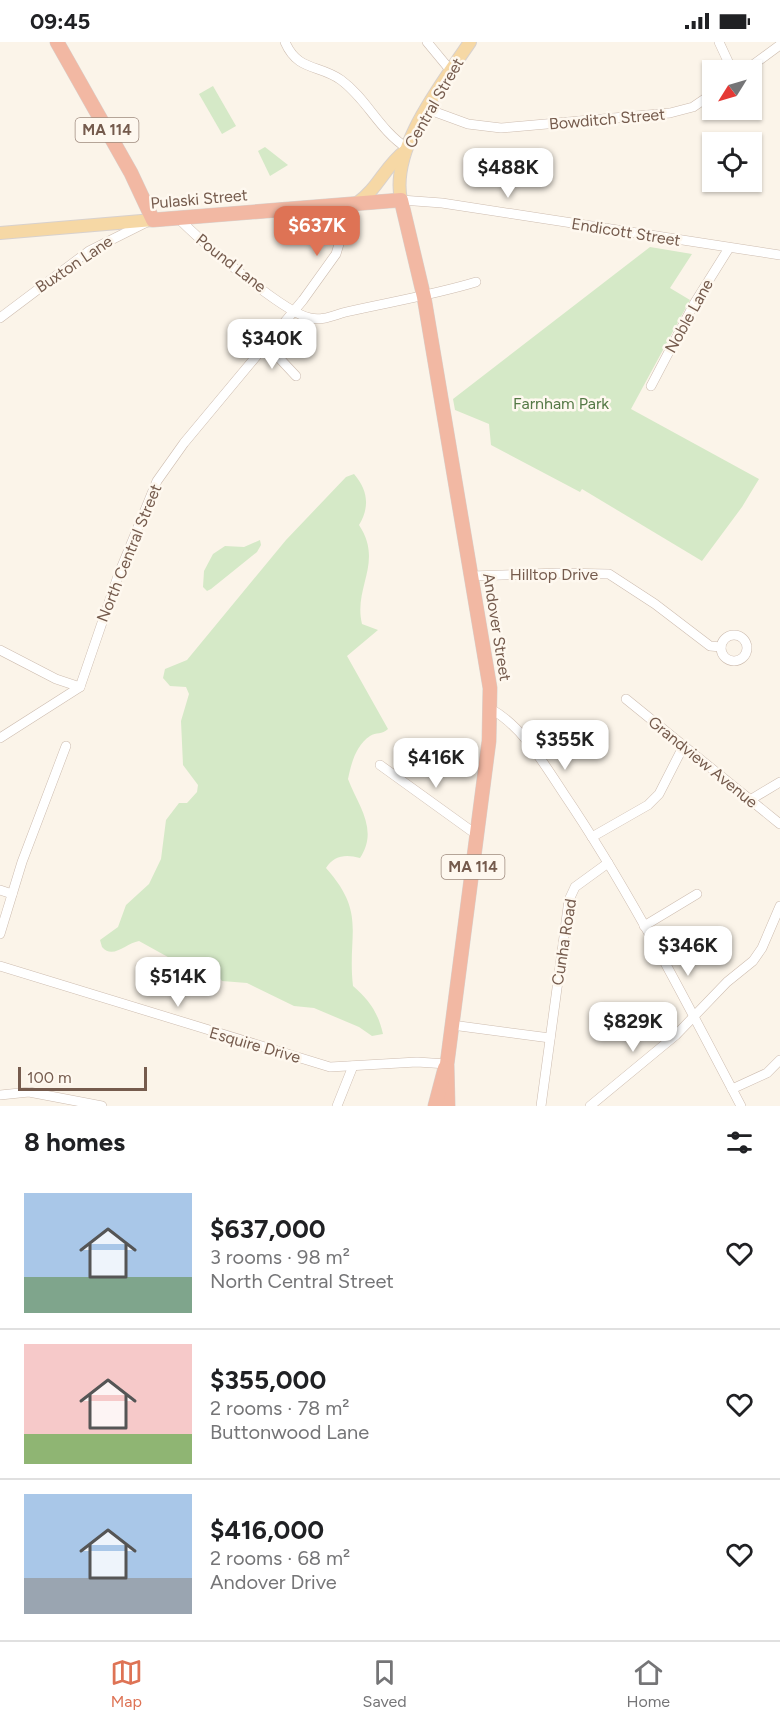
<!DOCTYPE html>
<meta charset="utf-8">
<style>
:root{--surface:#fff;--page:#f6f6f6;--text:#202124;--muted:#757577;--line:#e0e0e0;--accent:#de7355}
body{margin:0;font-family:Figtree,sans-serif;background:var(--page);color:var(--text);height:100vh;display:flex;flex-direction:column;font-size:22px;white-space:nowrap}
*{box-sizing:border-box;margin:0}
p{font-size:20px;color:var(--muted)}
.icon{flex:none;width:33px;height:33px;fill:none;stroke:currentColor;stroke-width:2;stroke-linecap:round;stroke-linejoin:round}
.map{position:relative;height:1064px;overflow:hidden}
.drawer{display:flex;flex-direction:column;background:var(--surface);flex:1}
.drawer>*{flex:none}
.needle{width:39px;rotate:233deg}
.controls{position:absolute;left:702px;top:18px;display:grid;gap:12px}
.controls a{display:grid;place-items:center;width:60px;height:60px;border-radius:0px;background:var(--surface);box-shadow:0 2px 4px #0004;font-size:30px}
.scale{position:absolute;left:18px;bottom:15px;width:129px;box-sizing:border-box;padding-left:6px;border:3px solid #755b4d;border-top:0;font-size:16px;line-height:21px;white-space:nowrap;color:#755b4d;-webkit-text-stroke:4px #fef8ef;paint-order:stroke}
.price{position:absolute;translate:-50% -51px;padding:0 14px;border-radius:12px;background:#fff;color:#222;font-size:20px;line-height:39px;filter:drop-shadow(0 2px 3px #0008)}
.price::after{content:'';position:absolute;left:50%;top:36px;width:18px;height:14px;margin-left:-9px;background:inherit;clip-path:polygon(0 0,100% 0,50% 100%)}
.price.on{background:var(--accent);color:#fff}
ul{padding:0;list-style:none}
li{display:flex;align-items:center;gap:18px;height:150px;padding:0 24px}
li+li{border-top:2px solid var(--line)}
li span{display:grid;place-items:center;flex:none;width:168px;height:120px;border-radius:0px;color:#555}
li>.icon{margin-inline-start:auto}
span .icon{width:72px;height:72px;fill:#fffc;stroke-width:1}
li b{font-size:26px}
h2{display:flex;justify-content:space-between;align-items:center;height:72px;padding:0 24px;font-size:26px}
.status{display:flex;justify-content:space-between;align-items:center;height:42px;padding:0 30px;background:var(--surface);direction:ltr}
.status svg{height:16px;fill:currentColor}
.tab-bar{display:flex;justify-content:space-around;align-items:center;height:84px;border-top:2px solid var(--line);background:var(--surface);font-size:16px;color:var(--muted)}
.tab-bar a{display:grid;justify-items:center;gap:3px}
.tab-bar .on{color:var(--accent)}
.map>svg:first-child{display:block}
.green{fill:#d5e9c7}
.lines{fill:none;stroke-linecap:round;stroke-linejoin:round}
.minor-casing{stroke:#cdbcaf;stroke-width:10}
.major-casing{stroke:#d8d1cd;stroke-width:14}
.highway-casing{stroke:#d8d1cd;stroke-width:15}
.minor{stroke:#fff;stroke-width:9}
.major{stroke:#f6d8a5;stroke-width:12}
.highway{stroke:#f2b8a3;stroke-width:14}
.labels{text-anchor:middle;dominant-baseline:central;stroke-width:5;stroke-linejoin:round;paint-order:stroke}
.shield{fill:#fef8ef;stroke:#9e8a7e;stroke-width:1.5}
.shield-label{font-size:15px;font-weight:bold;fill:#755b4d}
.street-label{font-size:16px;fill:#755b4d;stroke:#fef8ef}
.park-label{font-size:16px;fill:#557946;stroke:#fef8ef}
</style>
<div class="status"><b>09:45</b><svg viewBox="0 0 49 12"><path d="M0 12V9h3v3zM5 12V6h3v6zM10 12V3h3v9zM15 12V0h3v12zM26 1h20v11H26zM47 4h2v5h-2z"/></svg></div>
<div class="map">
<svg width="780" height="1064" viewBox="0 0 780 1064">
<rect width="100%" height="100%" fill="#fbf4e9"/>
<g class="green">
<path d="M213,44L236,84L222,92L199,52Z"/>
<path d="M265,105L288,123L270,134L258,109Z"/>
<path d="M650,205L692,212L670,246L690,258L631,367L759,437L742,465L702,519L582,447L580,450L491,403L489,382L455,368L453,357Z"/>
<path d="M354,432C368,448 370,465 359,483C384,521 353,545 362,582L378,588L347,614L388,687C382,693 376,690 370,694C356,703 351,722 348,737C358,764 379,787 360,816C346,812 334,813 326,826C367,872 347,891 353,944C369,958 378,970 383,992L372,994L359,985L314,966L294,964L247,941L222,939L213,927L195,930L139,899C126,901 113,918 102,905L100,898L118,885L126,863L149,842L161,817L166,778L179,761H187L197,750L198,743L183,723L181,679L189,652L186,645L170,644L163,636L165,627L187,618L286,498L346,435Z"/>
<path d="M260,498L261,503L257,510L211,547L207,549L203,545L204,529L213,512L225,504L244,505Z"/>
</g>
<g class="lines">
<g class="minor-casing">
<g id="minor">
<path d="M285,0C298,30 319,22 341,38C367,57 379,88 407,106"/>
<path d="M427,0L451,29"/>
<path d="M719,0L732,28"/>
<path d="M746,28L780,3"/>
<path d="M427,67L468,82L501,86L670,71L693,65L712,52"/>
<path d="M401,158L442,161L780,213"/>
<path d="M179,177C201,199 282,270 310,276C323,279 334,273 346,270C390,260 433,253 476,240"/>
<path d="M0,276L89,209L145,181"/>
<path d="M267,303L296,334"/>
<path d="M651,344L694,262L729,206"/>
<path d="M472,534L559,531L609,532L655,562L710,604L721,605"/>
<circle cx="734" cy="606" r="13"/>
<path d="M0,608L56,637L80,645"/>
<path d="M626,657L780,782"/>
<path d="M491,667C523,685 544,722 564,752C631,851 685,958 741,1064"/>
<path d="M0,696L80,645L118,534L157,439L184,401L303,258L336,212L342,192L343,161"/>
<path d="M380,723L477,793"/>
<path d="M750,758L780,740"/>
<path d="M592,795L648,763L659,752L683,705"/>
<path d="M0,848L12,852"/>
<path d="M644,884L697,852"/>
<path d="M0,892L22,820L66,704"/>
<path d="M0,924L330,1025L417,1020L447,1022"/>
<path d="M452,983L550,996"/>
<path d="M732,1047L767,1031L780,1018"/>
<path d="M0,1053L29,1050L102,1064"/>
<path d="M337,1064L353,1024"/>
<path d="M541,1064L569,858L575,845L608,821"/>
<path d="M590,1064L676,993L727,940L753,919L762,906L780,864"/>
</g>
</g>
<g class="major-casing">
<g id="major">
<path d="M401,158C390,106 442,42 470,0"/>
<path d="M357,161C378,147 385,124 405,109"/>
<path d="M0,191L153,178"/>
</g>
</g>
<g class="highway-casing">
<g id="highway">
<path d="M57,0L131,131L153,178L401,158L424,255L490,646L489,699L447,1022L448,1064"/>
<path d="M435,1064L445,1026"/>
</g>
</g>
<use href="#minor" class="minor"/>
<use href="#major" class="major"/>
<use href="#highway" class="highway"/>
</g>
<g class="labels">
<g class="shield">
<rect x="75.5" y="76" width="63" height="24" rx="4.5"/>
<rect x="441.5" y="813" width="63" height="24" rx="4.5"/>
</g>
<g class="shield-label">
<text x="107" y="88">MA 114</text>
<text x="473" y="825">MA 114</text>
</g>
<g class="street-label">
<text transform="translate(434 61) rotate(-60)">Central Street</text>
<text transform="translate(607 77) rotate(-5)">Bowditch Street</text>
<text transform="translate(199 157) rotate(-5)">Pulaski Street</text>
<text transform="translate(626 190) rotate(9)">Endicott Street</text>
<text transform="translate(231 221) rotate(38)">Pound Lane</text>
<text transform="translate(74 222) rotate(-34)">Buxton Lane</text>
<text transform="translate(689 274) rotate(-61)">Noble Lane</text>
<text transform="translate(129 511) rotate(-68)">North Central Street</text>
<text x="554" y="532">Hilltop Drive</text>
<text transform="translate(497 585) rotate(81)">Andover Street</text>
<text transform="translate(703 720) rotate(39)">Grandview Avenue</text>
<text transform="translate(564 900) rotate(-81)">Cunha Road</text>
<text transform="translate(255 1003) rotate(16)">Esquire Drive</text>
</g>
<g class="park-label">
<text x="561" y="361">Farnham Park</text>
</g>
</g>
</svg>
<div class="controls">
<a><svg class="needle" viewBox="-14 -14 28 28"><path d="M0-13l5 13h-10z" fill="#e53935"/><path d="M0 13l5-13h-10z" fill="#757577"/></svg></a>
<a><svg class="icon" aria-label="locate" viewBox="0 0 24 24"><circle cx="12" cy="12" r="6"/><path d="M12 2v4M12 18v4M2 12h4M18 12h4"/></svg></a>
</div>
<div class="scale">100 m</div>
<b class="price" style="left:508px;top:157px">$488K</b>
<b class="price on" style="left:317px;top:215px">$637K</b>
<b class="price" style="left:272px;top:328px">$340K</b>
<b class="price" style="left:565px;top:729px">$355K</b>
<b class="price" style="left:436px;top:747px">$416K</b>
<b class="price" style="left:688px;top:935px">$346K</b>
<b class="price" style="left:178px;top:966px">$514K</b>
<b class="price" style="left:633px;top:1011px">$829K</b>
</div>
<section class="drawer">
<h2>8 homes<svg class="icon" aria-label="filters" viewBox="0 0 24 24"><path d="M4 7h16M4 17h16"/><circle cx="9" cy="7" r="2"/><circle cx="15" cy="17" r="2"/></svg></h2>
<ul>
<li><span style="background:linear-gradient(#a9c7e8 70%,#7fa58c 0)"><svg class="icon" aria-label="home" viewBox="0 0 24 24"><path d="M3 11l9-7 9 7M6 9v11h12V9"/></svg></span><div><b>$637,000</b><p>3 rooms · 98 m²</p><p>North Central Street</p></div><svg class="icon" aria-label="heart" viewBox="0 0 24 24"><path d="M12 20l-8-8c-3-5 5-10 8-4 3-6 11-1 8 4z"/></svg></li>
<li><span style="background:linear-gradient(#f6c9c9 75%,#8fb573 0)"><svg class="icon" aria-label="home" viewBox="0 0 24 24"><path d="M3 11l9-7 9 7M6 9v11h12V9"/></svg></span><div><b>$355,000</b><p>2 rooms · 78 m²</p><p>Buttonwood Lane</p></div><svg class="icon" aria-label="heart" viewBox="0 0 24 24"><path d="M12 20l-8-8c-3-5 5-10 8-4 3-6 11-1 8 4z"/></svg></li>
<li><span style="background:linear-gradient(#a9c7e8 70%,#9aa5b1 0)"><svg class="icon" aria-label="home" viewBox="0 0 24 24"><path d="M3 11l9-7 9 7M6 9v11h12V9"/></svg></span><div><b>$416,000</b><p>2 rooms · 68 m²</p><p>Andover Drive</p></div><svg class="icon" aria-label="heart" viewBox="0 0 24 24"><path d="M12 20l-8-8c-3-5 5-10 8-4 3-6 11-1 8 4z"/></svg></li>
</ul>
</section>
<nav class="tab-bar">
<a class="on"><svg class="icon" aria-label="map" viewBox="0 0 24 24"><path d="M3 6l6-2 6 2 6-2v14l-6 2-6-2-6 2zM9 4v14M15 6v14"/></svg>Map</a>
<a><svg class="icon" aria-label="saved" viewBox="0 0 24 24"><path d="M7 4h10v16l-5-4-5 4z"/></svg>Saved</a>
<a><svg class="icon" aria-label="home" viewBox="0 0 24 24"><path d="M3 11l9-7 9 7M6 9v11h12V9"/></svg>Home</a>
</nav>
